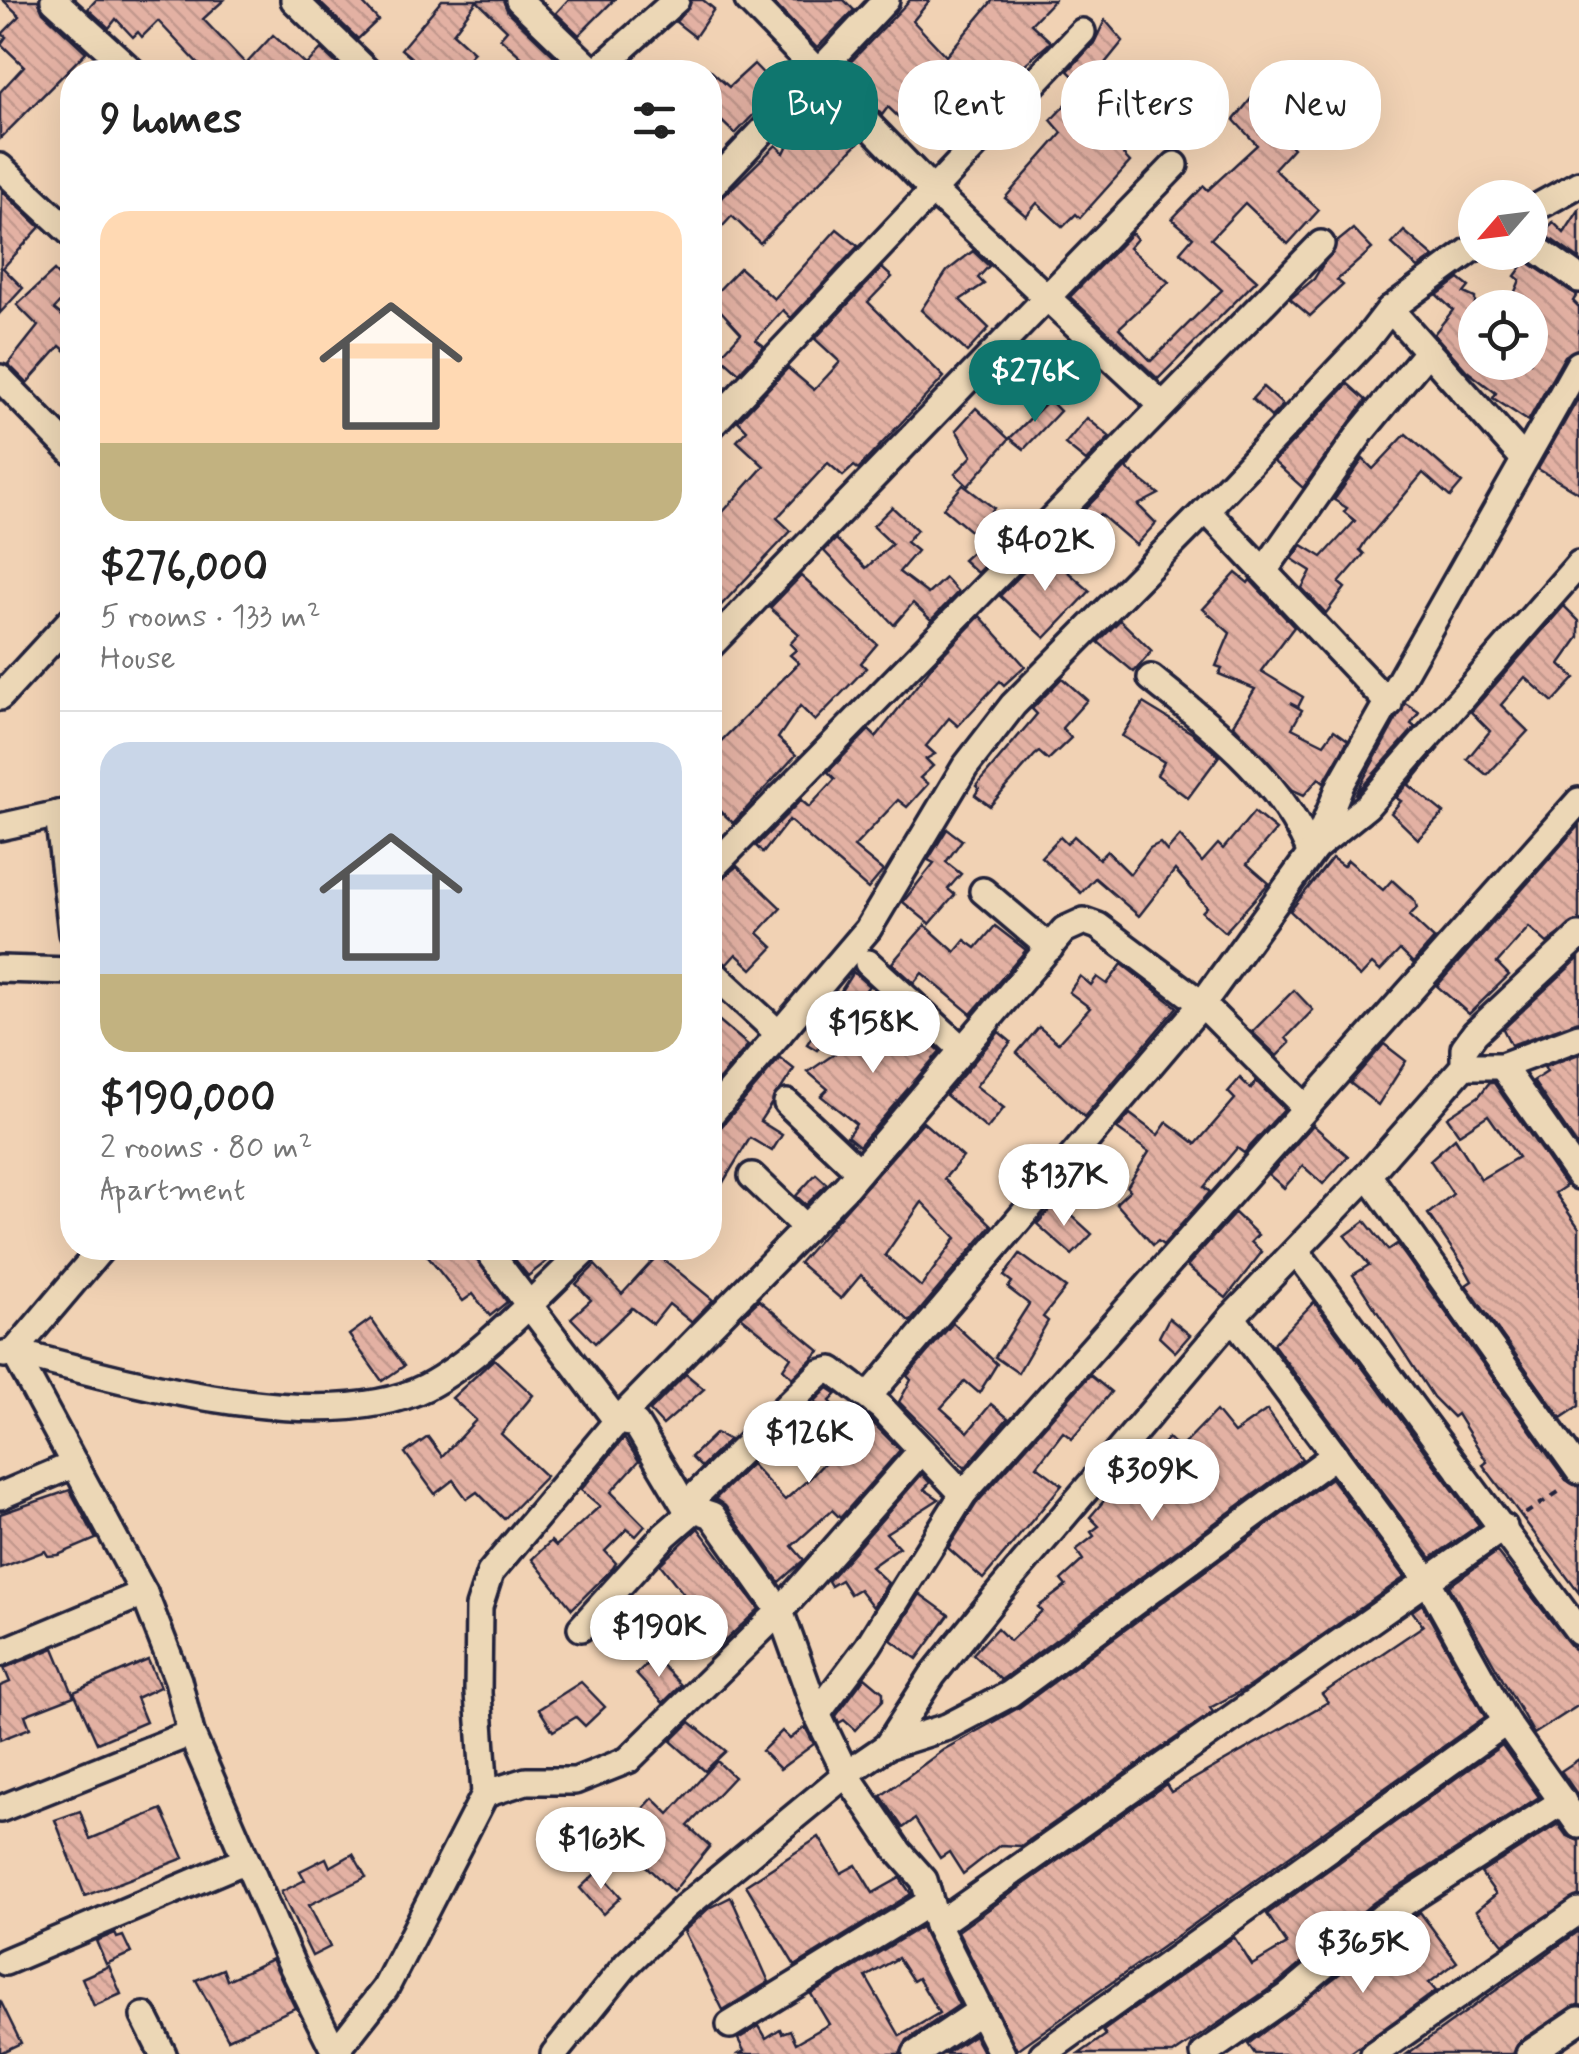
<!DOCTYPE html>
<meta charset="utf-8">
<style>
:root{--surface:#fff;--page:#f2f2f2;--text:#222;--muted:#767676;--line:#e0e0e0;--accent:#0f766e}
body{margin:0;font-family:Mynerve,sans-serif;background:var(--page);color:var(--text);height:100vh;display:flex;flex-direction:column;font-size:38px;white-space:nowrap}
*{box-sizing:border-box;margin:0}
p{font-size:32px;color:var(--muted)}
.icon{flex:none;width:55px;height:55px;fill:none;stroke:currentColor;stroke-width:2;stroke-linecap:round;stroke-linejoin:round}
.map{position:relative;flex:1;overflow:hidden}
.drawer{position:absolute;left:60px;top:60px;width:662px;height:1200px;display:flex;flex-direction:column;background:var(--surface);border-radius:40px;box-shadow:0 10px 40px #0002}
.drawer>*{flex:none}
.guide{position:absolute;left:752px;top:60px;width:675px;height:90px;display:flex;gap:20px}
.needle{width:65px;rotate:242deg}
.tools{position:absolute;left:1458px;top:180px;display:grid;gap:20px}
.tools a{display:grid;place-items:center;width:90px;height:90px;border-radius:50%;background:var(--surface);box-shadow:0 10px 40px #0002;font-size:50px}
.price{position:absolute;translate:-50% -85px;padding:0 22px;border-radius:35px;background:#fff;color:#222;font-size:32px;line-height:65px;filter:drop-shadow(0 2px 5px #0008)}
.price::after{content:'';position:absolute;left:50%;top:60px;width:30px;height:22px;margin-left:-15px;background:inherit;clip-path:polygon(0 0,100% 0,50% 100%)}
.price.selected{background:var(--accent);color:#fff}
ul{padding:0;list-style:none}
li{display:grid;align-content:center;gap:20px;height:530px;padding:0 40px}
li+li{border-top:2px solid var(--line)}
li span{display:grid;place-items:center;height:310px;border-radius:30px;color:#555}
li>.icon{margin-inline-start:auto}
span .icon{width:180px;height:180px;fill:#fffc;stroke-width:1}
li b{font-size:42px}
h2{display:flex;justify-content:space-between;align-items:center;height:120px;padding:0 40px;font-size:42px}
.tag{padding:0 35px;border-radius:40px;background:var(--surface);box-shadow:0 10px 40px #0002;font-size:35px;line-height:90px}
.tag.selected{background:var(--accent);color:#fff}
.map>svg:first-child{display:block}
.building{fill:url(#building-back-hatch);stroke:#22223b;stroke-width:2.5;fill-rule:evenodd}
.lines{fill:none;stroke-linecap:round;stroke-linejoin:round}
.minor-casing{stroke:#22223b;stroke-width:32}
.path{stroke:#22223b;stroke-width:4;stroke-dasharray:8 8;stroke-linecap:butt}
.minor{stroke:#ecd7b6;stroke-width:25}
</style>
<div class="map">
<svg width="1579" height="2054" viewBox="0 0 1579 2054">
<defs>
<pattern id="building-back-hatch" width="6" height="6" patternUnits="userSpaceOnUse" patternTransform="scale(2.5)"><rect width="6" height="6" fill="#e3b1a3"/><path d="M-1 5l2 2M0 0l6 6M5-1l2 2" fill="none" stroke="#c2988d"/></pattern>
</defs>
<rect width="100%" height="100%" fill="#f1d2b4"/>
<filter id="ink" filterUnits="userSpaceOnUse"><feTurbulence type="fractalNoise" baseFrequency=".01" numOctaves="2"/><feDisplacementMap in="SourceGraphic" scale="20" xChannelSelector="R" yChannelSelector="G"/><feConvolveMatrix kernelMatrix="1 2 1 2 8 2 1 2 1" color-interpolation-filters="sRGB"/></filter>
<g filter="url(#ink)">
<g class="building">
<path d="M3,0H38L43,12L86,52L0,139V92L24,66L1,44L6,37L2,34L20,16Z"/>
<path d="M96,0H224L203,19L246,64L273,35L306,65L321,49L345,72H206L158,21L142,37L138,32L133,37L116,19L109,28L88,9Z"/>
<path d="M317,0H360L378,20L358,39Z"/>
<path d="M442,0H503L508,12L571,72H538L500,38L507,30L477,1L453,33L474,52L455,72H428L401,49Z"/>
<path d="M568,0H614L579,35L556,13Z"/>
<path d="M692,0H703L714,9L695,37L676,22Z"/>
<path d="M771,0H844L854,10L817,48Z"/>
<path d="M910,0H930L913,21L946,56L993,0H1054L1031,24L1051,42L990,94L976,113L949,95L928,119L923,114L910,128L888,107L882,115L867,100L871,94L844,69Z"/>
<path d="M1105,20L1123,41L1097,73L1081,84L1068,71L1094,43Z"/>
<path d="M754,64L778,89L735,134L710,110V70L729,87Z"/>
<path d="M1254,95L1286,128L1280,135L1293,148L1274,169L1319,210L1288,244L1245,203L1211,239L1257,280L1158,379L1070,297L1132,233L1137,239L1129,248L1169,282L1119,328L1151,361L1222,290L1180,252L1193,237L1172,219L1204,186L1208,190L1257,145L1234,120Z"/>
<path d="M1071,99L1130,162L1080,218L1076,214L1063,227L1037,203L1026,216L1005,198L1062,133L1051,120Z"/>
<path d="M810,119L835,140L847,125L861,140L760,243L732,216L710,240V203L722,198L776,145L784,153L795,130Z"/>
<path d="M2,191L40,227L3,268L23,288L0,313Z"/>
<path d="M1579,210V259L1544,234L1553,222L1564,233Z"/>
<path d="M837,229L858,246L791,318L783,310L756,340L764,346L739,373L720,356L741,333L710,299L740,268L774,299Z"/>
<path d="M1353,229L1372,249L1337,280L1343,285L1310,316L1290,299L1314,279L1337,242Z"/>
<path d="M1404,231L1434,257L1418,268L1392,244Z"/>
<path d="M973,251L989,266L978,278L984,284L960,300L989,328L967,352L921,310L947,271Z"/>
<path d="M1526,261L1577,295L1573,301L1579,307V348L1565,356L1528,421L1493,398L1496,393L1467,371L1434,334L1453,310L1437,295L1459,279L1469,287L1464,293L1475,298V362H1530V308H1508L1520,280L1515,276Z"/>
<path d="M882,268L892,277L868,302L944,377L858,469L854,466L843,476L828,463L777,518L791,531L710,617V502L722,513L764,466L737,441L747,430L738,421L788,368L814,390L840,362L815,339Z"/>
<path d="M54,271L72,289L54,309L72,324V356L60,346L27,383L8,364L38,326L17,305Z"/>
<path d="M1348,384L1366,400L1303,488L1274,462Z"/>
<path d="M1263,387L1283,405L1271,417L1252,399Z"/>
<path d="M1579,397V493L1538,469Z"/>
<path d="M1049,400L1060,411L1024,449L1010,438Z"/>
<path d="M976,408L1009,439L968,486L955,474L972,456L956,430Z"/>
<path d="M1087,418L1110,437L1086,461L1065,444Z"/>
<path d="M1406,434L1462,483L1450,497L1423,473L1365,542L1360,550L1364,554L1339,583L1345,588L1326,613L1302,588L1311,571L1292,559L1302,545L1322,557L1355,521L1344,512L1347,508L1334,500L1363,459L1373,469Z"/>
<path d="M1135,458L1127,469L1159,494L1138,505L1156,523L1136,545L1100,514L1094,520L1084,510Z"/>
<path d="M963,485L994,508L975,535L943,508Z"/>
<path d="M892,507L917,530L906,542L917,551L899,572L928,594L945,578L958,592L931,620L913,603L894,625L824,551L836,539L866,568L892,544L873,526Z"/>
<path d="M983,542L996,554L977,573L963,560Z"/>
<path d="M1044,551L1090,591L1045,638L1000,596Z"/>
<path d="M1236,573L1248,583L1250,580L1294,627L1261,671L1303,697L1298,707L1290,703L1302,710L1292,728L1324,744L1334,730L1348,740L1324,782L1319,778L1304,795L1293,790L1233,724L1255,689L1219,674L1222,668L1216,666L1230,633L1203,609Z"/>
<path d="M801,576L877,644L861,663L866,668L815,721L800,706L778,738L796,755L733,823L710,801V752L799,663L790,655L796,650L790,644L799,634L770,608Z"/>
<path d="M1564,606L1579,621V637L1560,664L1575,678L1553,702L1525,677L1501,705L1528,731L1487,775L1467,759L1490,731L1471,712Z"/>
<path d="M980,616L1025,666L1004,685L1000,681L958,726L949,718L926,746L935,754L926,759L933,766L920,778L928,784L907,807L898,800L854,847L883,871L868,889L789,820L763,853L756,846L801,800L809,807L835,779L828,772L869,730L876,737L933,665Z"/>
<path d="M1120,620L1152,651L1134,672L1098,642Z"/>
<path d="M1062,678L1087,700L1062,728L1071,738L1048,760L1039,752L1035,755L990,806L975,795L979,789L976,786L1037,714L1032,709Z"/>
<path d="M1143,703L1192,733L1219,756L1188,798L1157,775L1164,762L1122,736Z"/>
<path d="M1405,703L1419,712L1411,724L1415,727L1355,795Z"/>
<path d="M1439,748L1409,785L1444,813L1418,839L1391,813L1401,801L1396,798Z"/>
<path d="M1254,812L1276,830L1247,864L1269,883L1225,932L1202,912L1207,907L1175,870L1139,916L1095,878L1081,893L1041,857L1060,837L1067,844L1074,836L1099,859L1107,851L1130,874L1150,848L1160,843L1167,851L1180,836L1202,862L1218,844L1223,849Z"/>
<path d="M1579,825V920L1547,943L1529,927L1497,963L1509,975L1469,1014L1437,986Z"/>
<path d="M947,829L962,840L946,862L961,874L948,889L955,895L930,924L903,902L934,863L928,860Z"/>
<path d="M1332,858L1343,866L1348,860L1383,890L1392,880L1415,901L1417,908L1409,916L1434,939L1413,963L1400,950L1380,971L1372,964L1360,977L1290,911Z"/>
<path d="M737,866L781,908L758,933L773,947L752,969L736,954L727,964L710,954V912L720,901L712,887Z"/>
<path d="M925,925L955,952L965,940L976,948L995,926L1026,950L971,1014L922,973L914,983L892,963Z"/>
<path d="M1579,958V1021L1511,1045L1503,1029Z"/>
<path d="M1122,964L1177,1007L1084,1117L1017,1053L1039,1027L1058,1043L1090,1008L1069,992L1080,976L1091,985L1097,977L1107,984Z"/>
<path d="M853,972L869,986L817,1050L807,1044Z"/>
<path d="M1294,990L1313,1010L1286,1038L1290,1043L1277,1056L1252,1032Z"/>
<path d="M710,1013L748,1045L710,1090Z"/>
<path d="M881,1022L909,1045L920,1033L940,1051L859,1146L847,1136L856,1124L821,1096L828,1089L808,1072Z"/>
<path d="M999,1032L1011,1042L976,1086L1004,1108L987,1129L946,1095Z"/>
<path d="M1384,1044L1406,1061L1378,1105L1350,1083Z"/>
<path d="M1579,1054V1148L1533,1081L1547,1072L1544,1067Z"/>
<path d="M780,1058L794,1069L760,1121L782,1135L772,1151L750,1138L710,1204V1131L722,1126Z"/>
<path d="M1240,1078L1251,1089L1256,1081L1284,1109L1244,1153L1237,1148L1204,1187L1210,1192L1163,1245L1158,1241L1153,1245L1116,1203L1130,1190L1127,1187L1149,1152L1117,1129L1130,1114L1158,1135L1167,1122L1196,1144L1235,1099L1228,1092Z"/>
<path d="M1489,1083H1494L1566,1186L1555,1193L1579,1228V1406L1561,1418L1466,1285L1472,1281L1463,1265L1428,1214L1453,1194L1430,1160L1455,1138L1481,1179L1518,1157L1488,1115L1459,1134L1447,1117L1479,1096Z"/>
<path d="M923,1122L963,1157L944,1179L992,1225L910,1322L861,1275L841,1299L799,1263ZM922,1202L956,1238L921,1287L885,1255Z"/>
<path d="M1313,1125L1348,1156L1323,1184L1303,1166L1284,1188L1269,1175Z"/>
<path d="M816,1174L827,1184L806,1205L796,1196Z"/>
<path d="M1057,1202L1092,1234L1072,1255L1037,1224Z"/>
<path d="M1235,1213L1258,1235L1251,1242L1262,1252L1226,1298L1187,1266Z"/>
<path d="M1365,1221L1388,1250L1397,1244L1566,1480L1579,1487V1593L1483,1465L1487,1462L1457,1414L1453,1417L1433,1397L1353,1275L1369,1265L1345,1236Z"/>
<path d="M421,1248H470L507,1302L490,1316L473,1294L463,1301Z"/>
<path d="M506,1248H564L528,1276Z"/>
<path d="M1020,1254L1066,1288L1043,1317L1048,1321L1018,1373L995,1357L1029,1304L1008,1288L1012,1282L1004,1276Z"/>
<path d="M658,1255L713,1300L691,1322L669,1304L653,1324L632,1308L595,1343L571,1318L591,1300L576,1284L595,1265L622,1294Z"/>
<path d="M759,1300L820,1351L792,1378L783,1369L791,1357L741,1317Z"/>
<path d="M1314,1302L1479,1525L1431,1558L1273,1344Z"/>
<path d="M1169,1318L1190,1335L1175,1352L1159,1337Z"/>
<path d="M371,1319L404,1366L382,1381L349,1335Z"/>
<path d="M953,1323L997,1364L979,1393L965,1381L941,1408L968,1432L991,1404L1008,1418L965,1468L899,1402L911,1380L907,1376Z"/>
<path d="M494,1359L533,1395L501,1434L546,1476L504,1519L477,1492L467,1499L453,1480L435,1494L405,1453L428,1437L442,1456L476,1420L452,1398Z"/>
<path d="M686,1374L704,1389L663,1425L650,1411Z"/>
<path d="M1090,1375L1111,1392L1072,1439L1063,1432L1037,1466L1062,1485L983,1579L948,1548L976,1504Z"/>
<path d="M828,1388L837,1394L830,1401L854,1427L865,1415L900,1450L840,1518L832,1510L792,1546L804,1560L779,1582L725,1506L715,1499L751,1464L785,1500L810,1478L825,1462L799,1434L816,1419L812,1415L820,1407L815,1401Z"/>
<path d="M1267,1410L1302,1459L1001,1680L973,1654L997,1628L1010,1641L1042,1611L1038,1607L1066,1586L1061,1580L1083,1560L1076,1550L1094,1536L1091,1532L1099,1526L1090,1517L1152,1445L1157,1450L1168,1438L1179,1449L1216,1411L1234,1433Z"/>
<path d="M716,1433L729,1440L701,1467L691,1457Z"/>
<path d="M624,1438L639,1461L611,1492L645,1526L636,1536L627,1529L605,1551L616,1563L613,1568L572,1609L532,1559L551,1541L556,1546L600,1506L581,1490Z"/>
<path d="M922,1474L930,1483L924,1489L939,1499L886,1533L899,1547L871,1567L888,1583L873,1607L859,1589L850,1594L841,1580L831,1586L828,1581Z"/>
<path d="M1331,1478L1405,1577L1250,1686L1210,1708L1213,1712L1021,1846L1000,1845L963,1874L949,1852L940,1858L915,1819L903,1828L881,1796L943,1750L1020,1707Z"/>
<path d="M70,1490L96,1539L58,1555L48,1556L45,1551L0,1568V1514Z"/>
<path d="M698,1528L759,1609L714,1651L680,1611L690,1602L660,1564Z"/>
<path d="M1497,1552L1579,1656V1705L1534,1734L1449,1586Z"/>
<path d="M920,1594L949,1615L917,1659L891,1640Z"/>
<path d="M1422,1604L1485,1717L1017,2050L958,1931L1166,1784L1171,1792L1328,1702L1322,1694L1423,1626L1412,1611Z"/>
<path d="M54,1648L74,1696L25,1715L30,1728L0,1740V1686L10,1682L4,1668Z"/>
<path d="M654,1657L681,1685L663,1703L636,1674Z"/>
<path d="M148,1660L160,1687L136,1698L146,1722L97,1743L74,1692Z"/>
<path d="M865,1677L883,1692V1700L855,1730L844,1720L839,1723L836,1716Z"/>
<path d="M581,1682L605,1707L585,1726L576,1717L553,1731L539,1709Z"/>
<path d="M690,1722L726,1751L705,1771L671,1741Z"/>
<path d="M805,1727L814,1744L780,1769L762,1751L782,1731L790,1739Z"/>
<path d="M1502,1745L1539,1797L1373,1903L1278,1983L1173,2054H1079L1106,2035L1103,2031L1234,1937L1252,1965L1287,1944L1267,1914Z"/>
<path d="M1579,1759V1797L1561,1771Z"/>
<path d="M717,1761L734,1777L688,1826L710,1846L673,1892L628,1849L650,1826L638,1814L653,1798L669,1814Z"/>
<path d="M162,1809L184,1858L85,1896L55,1820L80,1811L90,1839Z"/>
<path d="M1558,1824L1566,1835L1579,1841V1895L1503,1944L1476,1911L1496,1894L1481,1873Z"/>
<path d="M819,1837L841,1873L856,1865L873,1893L900,1878L911,1894L795,1966L746,1885Z"/>
<path d="M353,1854L366,1877L309,1905L330,1947L312,1956L281,1892L305,1880L300,1871L326,1858L330,1867Z"/>
<path d="M598,1871L621,1897L603,1914L580,1888Z"/>
<path d="M731,1897L769,1982L723,2010L684,1931L709,1908Z"/>
<path d="M1420,1912L1457,1962L1429,1983L1436,1991L1349,2054H1255L1248,2044Z"/>
<path d="M921,1927L959,2005L907,2040L900,2054H739L744,2051L738,2039L759,2026L766,2038L780,2029L782,2033L790,2030L796,2043L829,2024L811,1994ZM898,1958L913,1981L918,1978L939,2013L900,2036L866,1977Z"/>
<path d="M1579,1931V2004L1520,2041L1513,2054H1407Z"/>
<path d="M115,1933L117,1938L123,1936L131,1953L106,1964L96,1941Z"/>
<path d="M272,1959L295,2008L228,2039L196,1980L223,1969L227,1980Z"/>
<path d="M109,1966L121,1994L94,2006L82,1978Z"/>
<path d="M0,2000L21,2043L0,2053Z"/>
<path d="M974,2035L984,2054H945Z"/>
</g>
<g class="lines">
<g class="minor-casing">
<g id="minor">
<path d="M54,0L133,72"/>
<path d="M294,0L368,72"/>
<path d="M519,0L594,72"/>
<path d="M748,0L934,192L1161,404"/>
<path d="M596,72L676,0"/>
<path d="M0,167L72,234"/>
<path d="M710,187L886,0"/>
<path d="M1530,211L1579,184"/>
<path d="M1530,244L1579,279"/>
<path d="M1390,309L1524,459"/>
<path d="M0,378L72,452"/>
<path d="M710,427L1082,32"/>
<path d="M1206,510L1389,704"/>
<path d="M1264,571L1362,431L1428,351"/>
<path d="M710,646L1175,165"/>
<path d="M1151,678C1215,730 1278,776 1311,853"/>
<path d="M0,697L72,619"/>
<path d="M58,814L72,933"/>
<path d="M0,827L72,811"/>
<path d="M1315,848L1340,786L1579,364"/>
<path d="M710,870L1321,244"/>
<path d="M983,891L1050,948"/>
<path d="M868,963L963,1050"/>
<path d="M0,969L72,971"/>
<path d="M710,970L779,1034"/>
<path d="M1464,1066H1502L1579,1037"/>
<path d="M1502,1066L1579,1176"/>
<path d="M787,1103L859,1171"/>
<path d="M710,1115L868,929L965,767L1013,705L1206,510L1363,344L1390,309L1475,247"/>
<path d="M1368,1175L1579,1471"/>
<path d="M752,1176L806,1228"/>
<path d="M102,1248L14,1352L144,1593L178,1680L191,1733L291,1963L335,2052"/>
<path d="M486,1248L617,1421L636,1424L685,1506L712,1515L780,1611L817,1714L846,1774L899,1852L924,1880L937,1925L1002,2054"/>
<path d="M1297,1252L1579,1632"/>
<path d="M1232,1317L1426,1578L1506,1722L1579,1825"/>
<path d="M4,1354L14,1352C119,1380 324,1439 426,1387C480,1359 543,1290 588,1248"/>
<path d="M869,1396L1202,1004L1315,848L1367,806L1579,564"/>
<path d="M0,1496L75,1464"/>
<path d="M685,1506L820,1373L832,1370L881,1407L963,1494"/>
<path d="M581,1628L665,1535L695,1509"/>
<path d="M0,1653L144,1593"/>
<path d="M817,1714L868,1646L963,1494L1579,801"/>
<path d="M887,1746L947,1727L1010,1694L1335,1455"/>
<path d="M485,1794L526,1781H575L628,1760L780,1611L919,1453"/>
<path d="M0,1809L191,1733"/>
<path d="M937,1925L1504,1527"/>
<path d="M5,1962L246,1860"/>
<path d="M144,2016L163,2054"/>
<path d="M730,2025L930,1902"/>
<path d="M334,2054L385,1989L485,1794L478,1693L479,1607L490,1573L617,1421L846,1187L1064,930L1084,921L1098,926L1202,1004L1306,1108"/>
<path d="M554,2054L626,1965L686,1906L846,1774L887,1746L932,1676L997,1595L1232,1317L1368,1175L1464,1066V1048L1475,1033L1579,936"/>
<path d="M916,2054L980,2011"/>
<path d="M1043,2054L1506,1722"/>
<path d="M1204,2054L1288,1996L1382,1917L1563,1801"/>
<path d="M1374,2054L1579,1911"/>
<path d="M1529,2054L1579,2020"/>
</g>
</g>
<path class="path" d="M1525,1514L1563,1489"/>
<use href="#minor" class="minor"/>
</g>
</g>
</svg>
<div class="tools">
<a><svg class="needle" viewBox="-14 -14 28 28"><path d="M0-13l5 13h-10z" fill="#e53935"/><path d="M0 13l5-13h-10z" fill="#767676"/></svg></a>
<a><svg class="icon" aria-label="locate" viewBox="0 0 24 24"><circle cx="12" cy="12" r="6"/><path d="M12 2v4M12 18v4M2 12h4M18 12h4"/></svg></a>
</div>
<b class="price selected" style="left:1035px;top:425px">$276K</b>
<b class="price" style="left:1045px;top:594px">$402K</b>
<b class="price" style="left:873px;top:1076px">$158K</b>
<b class="price" style="left:1064px;top:1229px">$137K</b>
<b class="price" style="left:809px;top:1486px">$126K</b>
<b class="price" style="left:1152px;top:1524px">$309K</b>
<b class="price" style="left:659px;top:1680px">$190K</b>
<b class="price" style="left:601px;top:1892px">$163K</b>
<b class="price" style="left:1363px;top:1996px">$365K</b>
<div class="guide">
<a class="tag selected">Buy</a>
<a class="tag">Rent</a>
<a class="tag">Filters</a>
<a class="tag">New</a>
</div>
<section class="drawer">
<h2>9 homes<svg class="icon" aria-label="filters" viewBox="0 0 24 24"><path d="M4 7h16M4 17h16"/><circle cx="9" cy="7" r="2"/><circle cx="15" cy="17" r="2"/></svg></h2>
<ul>
<li><span style="background:linear-gradient(#ffd9b3 75%,#c2b280 0)"><svg class="icon" aria-label="home" viewBox="0 0 24 24"><path d="M3 11l9-7 9 7M6 9v11h12V9"/></svg></span><div><b>$276,000</b><p>5 rooms · 133 m²</p><p>House</p></div></li>
<li><span style="background:linear-gradient(#c9d6e8 75%,#c2b280 0)"><svg class="icon" aria-label="home" viewBox="0 0 24 24"><path d="M3 11l9-7 9 7M6 9v11h12V9"/></svg></span><div><b>$190,000</b><p>2 rooms · 80 m²</p><p>Apartment</p></div></li>
</ul>
</section>
</div>
